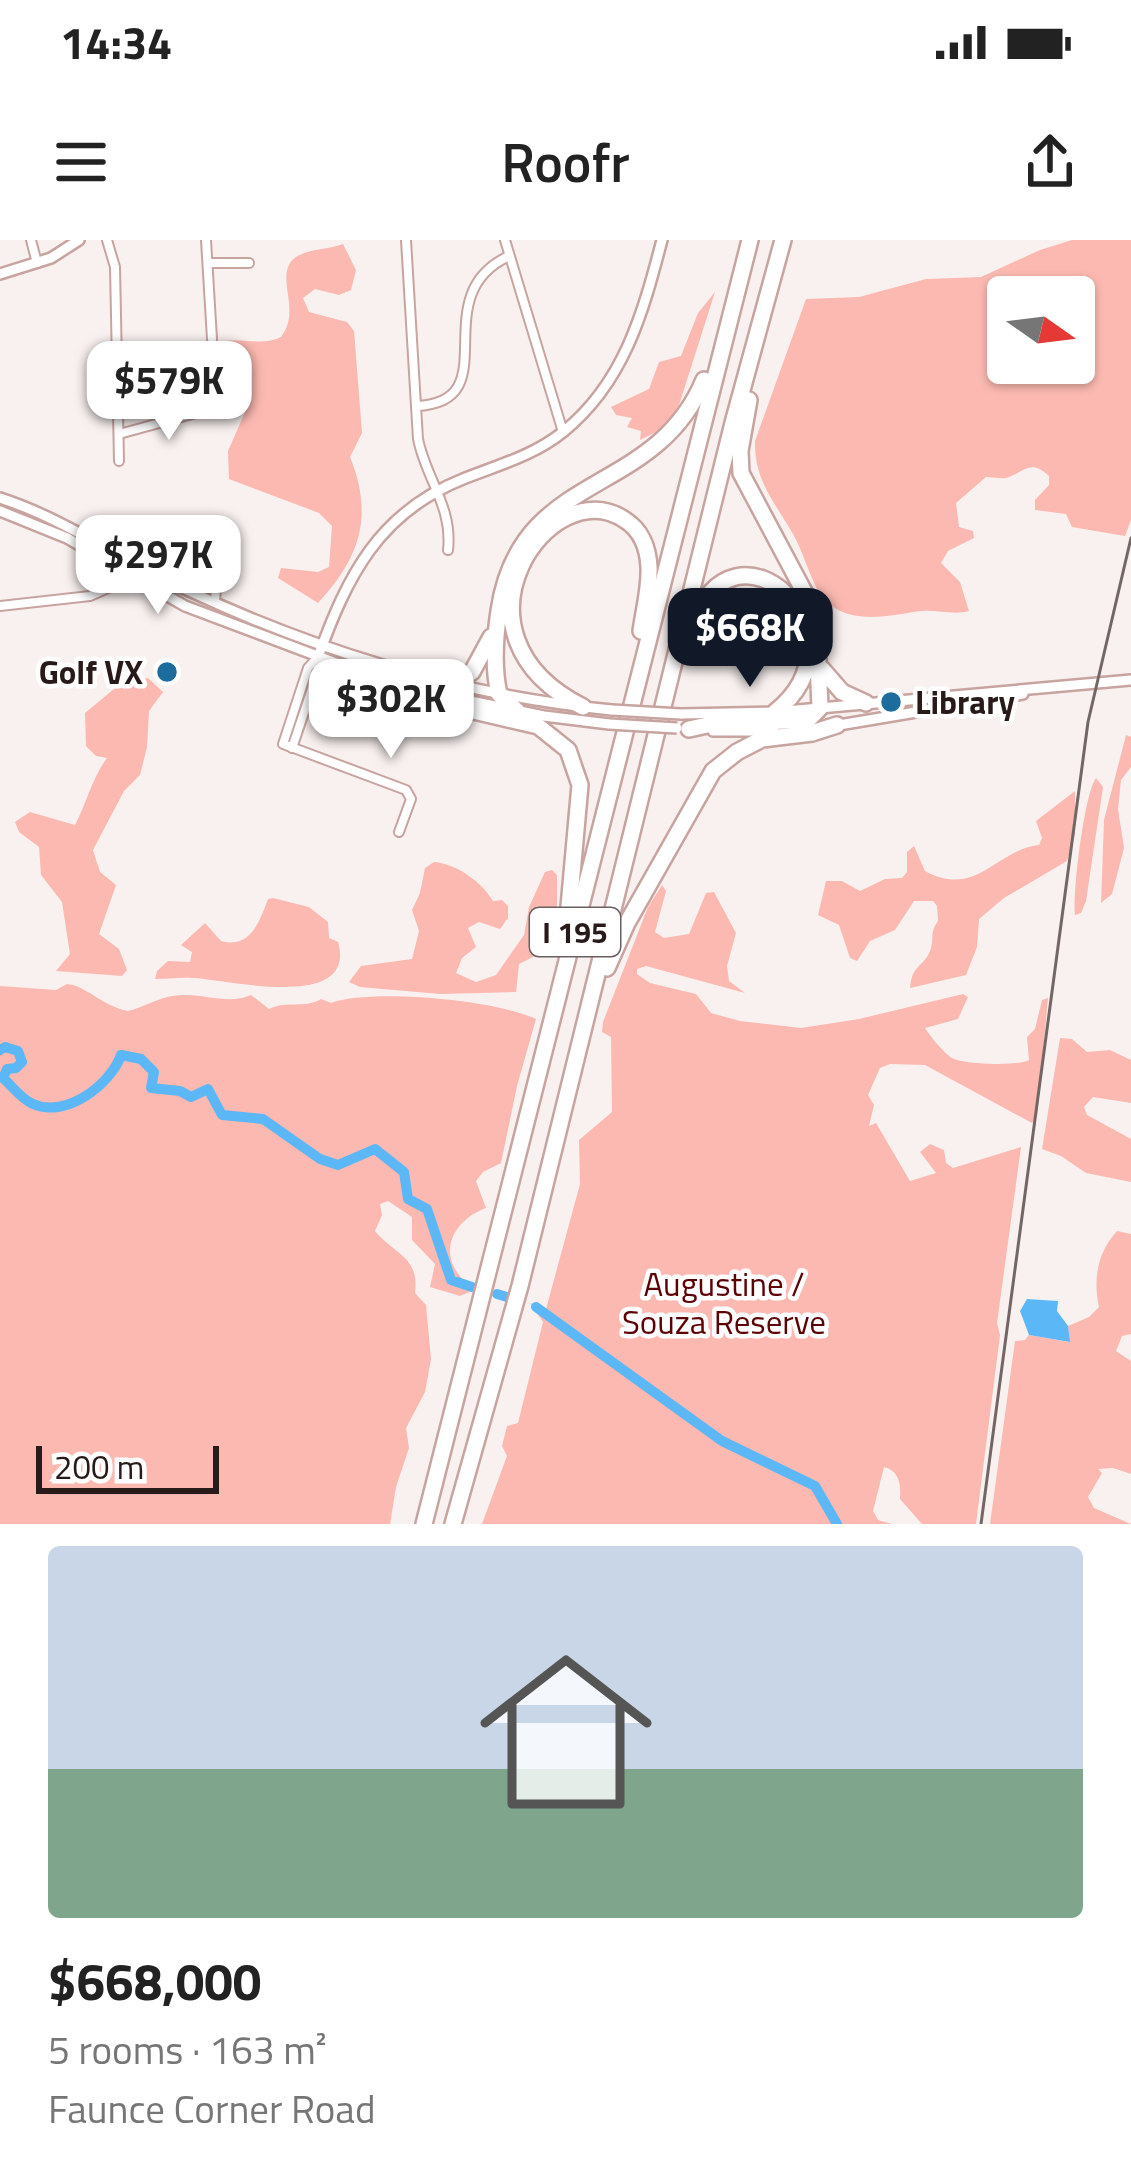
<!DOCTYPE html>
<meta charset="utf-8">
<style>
:root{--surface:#fff;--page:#f6f6f6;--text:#222;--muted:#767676;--line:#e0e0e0;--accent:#111827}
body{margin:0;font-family:"Titillium Web",sans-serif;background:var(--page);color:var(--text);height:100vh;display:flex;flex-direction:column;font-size:45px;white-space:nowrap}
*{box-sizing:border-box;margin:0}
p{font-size:39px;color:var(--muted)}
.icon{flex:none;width:66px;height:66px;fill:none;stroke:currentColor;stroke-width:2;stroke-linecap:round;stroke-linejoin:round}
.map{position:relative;height:1284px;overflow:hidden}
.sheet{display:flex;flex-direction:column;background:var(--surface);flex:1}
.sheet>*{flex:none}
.needle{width:78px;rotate:104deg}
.fabs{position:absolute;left:987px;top:36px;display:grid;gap:24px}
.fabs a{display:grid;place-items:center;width:108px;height:108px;border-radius:12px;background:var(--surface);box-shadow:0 3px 9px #0004;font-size:60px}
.scale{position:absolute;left:36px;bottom:30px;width:183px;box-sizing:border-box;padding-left:12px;border:6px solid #281a19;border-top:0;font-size:33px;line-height:42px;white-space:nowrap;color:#281a19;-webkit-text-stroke:9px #fff;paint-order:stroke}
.price{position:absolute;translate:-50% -102px;padding:0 27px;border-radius:24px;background:#fff;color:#222;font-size:39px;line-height:78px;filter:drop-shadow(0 3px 6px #0008)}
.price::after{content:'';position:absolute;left:50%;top:72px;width:36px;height:27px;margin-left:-18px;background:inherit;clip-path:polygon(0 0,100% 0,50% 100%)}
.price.on{background:var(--accent);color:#fff}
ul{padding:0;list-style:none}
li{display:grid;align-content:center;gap:24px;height:636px;padding:0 48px}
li+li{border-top:3px solid var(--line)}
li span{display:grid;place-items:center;height:372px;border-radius:12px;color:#555}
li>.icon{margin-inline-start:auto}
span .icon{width:216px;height:216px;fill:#fffc;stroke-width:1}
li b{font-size:51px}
.status{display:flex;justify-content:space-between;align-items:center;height:84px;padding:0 60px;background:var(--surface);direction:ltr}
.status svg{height:33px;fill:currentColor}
header{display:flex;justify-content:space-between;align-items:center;height:156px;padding:0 48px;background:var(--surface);font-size:54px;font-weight:600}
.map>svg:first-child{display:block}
.green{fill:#fbb9b1;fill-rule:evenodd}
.water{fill:#5cb7f7}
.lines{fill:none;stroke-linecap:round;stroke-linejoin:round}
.river{stroke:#5cb7f7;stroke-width:10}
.minor-casing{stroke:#c8a4a0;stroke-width:12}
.tertiary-casing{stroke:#c8a4a0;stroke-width:14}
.secondary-casing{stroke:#c8a4a0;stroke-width:14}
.motorway-casing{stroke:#c8a4a0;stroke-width:20}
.minor{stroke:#fff;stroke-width:8}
.tertiary{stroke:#fff;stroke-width:9}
.secondary{stroke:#fff;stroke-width:9}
.motorway{stroke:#fff;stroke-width:15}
.rail{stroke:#736766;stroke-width:3}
.secondary-bridge-casing{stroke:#c8a4a0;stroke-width:14;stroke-linecap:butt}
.secondary-bridge{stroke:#fff;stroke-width:9}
.poi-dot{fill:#1c6c9d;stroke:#fff;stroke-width:4.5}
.labels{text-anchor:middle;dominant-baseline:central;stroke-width:9;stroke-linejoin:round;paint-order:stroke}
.shield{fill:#fff;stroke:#685f5e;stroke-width:3}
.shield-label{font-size:30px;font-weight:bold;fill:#281a19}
.poi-label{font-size:33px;font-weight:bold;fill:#281a19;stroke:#fff;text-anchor:end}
.park-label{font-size:33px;fill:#5d0004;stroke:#fff}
</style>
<div class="status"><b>14:34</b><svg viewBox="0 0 49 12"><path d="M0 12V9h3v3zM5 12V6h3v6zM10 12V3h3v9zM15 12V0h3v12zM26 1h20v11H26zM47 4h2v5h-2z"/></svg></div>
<header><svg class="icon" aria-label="menu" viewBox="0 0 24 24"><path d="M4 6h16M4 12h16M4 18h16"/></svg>Roofr<svg class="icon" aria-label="share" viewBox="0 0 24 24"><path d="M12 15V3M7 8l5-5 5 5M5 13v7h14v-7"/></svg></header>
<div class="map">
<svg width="1131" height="1284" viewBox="0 0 1131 1284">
<rect width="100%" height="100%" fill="#f9f1f0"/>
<g class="green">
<path d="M1072,0H1131V280L1125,296L1072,287L1066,274L1035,270V260L1049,245V236C1030,218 1025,232 1006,238C1003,239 989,237 986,237L956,263L959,287L973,291L974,298L948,311L941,323L960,342L969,371C952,376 933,368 914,372C878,378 835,386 815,345C807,328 802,310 793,294C774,261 754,240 755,201L806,59L859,57L926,39L981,37L1040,10ZM1074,57V123H1008V57Z"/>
<path d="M343,4L356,30L351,50L339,55L315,49L303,58L309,72L347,82L354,91L362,193L350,217C374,276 360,318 318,363L278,338L281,328L318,332L329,327L332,286L319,273L229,239L228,211L246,170L240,163L219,158L214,110L215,104C237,94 259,108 281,97C303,69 272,34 296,17C310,8 328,10 343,4Z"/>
<path d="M715,52L679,165L666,187L640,200L641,191L627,187L632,178L616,175L611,167L649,149L659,122L681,116L698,73Z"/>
<path d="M212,276L214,341L183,340L181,278Z"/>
<path d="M148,438L163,452L149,471L147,507L140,535L124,551L93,610L100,632L116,645L99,694L119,709L127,730L122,736L56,731L70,714L62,662L41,635L39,607L19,592L15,582L30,572L75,585C87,562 92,538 107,518L96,516L86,506L85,473L120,444Z"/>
<path d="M1126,495L1131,497V527L1121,540L1118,569L1124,608L1112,654L1101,663L1104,580Z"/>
<path d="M1096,538L1103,547L1086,661L1081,673L1075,675C1072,655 1084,554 1096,538Z"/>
<path d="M1075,551V594L1067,621L1004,658L979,679L977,707L966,735L910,748C912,724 923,728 930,711C935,698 929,693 938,681L937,666L933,661H914L895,690L870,701L857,721L850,718L839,685L818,675L826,641H842L860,651L885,639L902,638L907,632V612L914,606L925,631C977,659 995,610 1039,605L1042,598L1036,581Z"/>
<path d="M434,622C457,624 482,642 493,661L502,660L508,666V678L500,689L479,682L468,688L476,707L462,718L456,733L476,742L496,735L524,695L529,667L545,632L552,630L557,635V667L539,714L519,724L516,752L440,754L360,747L349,742L361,726L412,719L419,691L412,670L420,653L425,628Z"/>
<path d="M662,645L666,651L655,692L664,698L689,694L706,653L714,652L736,693L727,726L729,741L745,753L646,726L637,729V734L650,743L696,754L711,773L740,781L801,788L859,779L963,754L968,757L958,779L925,788C930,796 944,813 952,818C964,825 1020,826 1029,820L1027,797L1035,789L1042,760L1048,758L1037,877L1032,883L925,825L890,824L880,828L868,855L874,865L869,886L876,883L910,941L936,933L920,912L930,904L944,910L946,923L953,928L1021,907L997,1083L1000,1095L976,1284H922L900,1259C901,1246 900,1231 884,1227L873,1271L878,1280L892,1284H482L507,1216L502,1206L507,1186L518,1183L543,1082L530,1063L546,1069L580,944L579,900L612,872L611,797L602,792L603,782L648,667Z"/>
<path d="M273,658L309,667L328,682L329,698L338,702C358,773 225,739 193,738C180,737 168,739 155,739L157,731L168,721L190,722L192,712L181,705L205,683L221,701C250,709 259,683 268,659Z"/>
<path d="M67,744C85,745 104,767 128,771C147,766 162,755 183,755C206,754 229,765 251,755L269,769C287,760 305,769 321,759L331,763C371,748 497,760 536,779L517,846L501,923L483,932L476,941L486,968C463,976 442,999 453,1025C457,1035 467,1043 472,1051L460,1056L430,1047L435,1024L412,1000V977L388,961L380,964L382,975L375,991C394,1014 420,1017 415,1053L426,1065L431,1119L425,1152L406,1188L409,1208L396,1247L390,1284H0V746L56,750Z"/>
<path d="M1060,798L1072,799L1087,812L1110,810L1131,820V863L1093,857L1084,867L1087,875L1131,899V942L1086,933L1061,916L1042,909Z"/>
<path d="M1117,991L1131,994V1094L1122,1096L1116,1111L1131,1121V1234L1113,1228L1098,1229L1102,1233L1088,1257L1094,1268L1131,1284H990L1015,1101L1025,1100L1029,1095L1069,1102L1068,1086L1089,1077L1099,1067C1093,1040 1097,1013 1117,991Z"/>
</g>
<path class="water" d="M1027,1059L1058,1061L1057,1071L1068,1086L1070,1102L1029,1095L1020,1071Z"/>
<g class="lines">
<g class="river">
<path d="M0,810L5,807L18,811L22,822L16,828L7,829L3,838C12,846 22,860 33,864C66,879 111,844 121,815L141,819L154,832L151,848L180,851L191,857L208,849L222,875L263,879L320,919L338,925L375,909L404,932L408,959L427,969L451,1040L472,1047"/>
<path d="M497,1054L507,1057"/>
<path d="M536,1067L722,1201L815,1246L837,1284"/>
</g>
<g class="minor-casing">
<g id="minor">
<path d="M31,0L37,23"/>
<path d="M107,0L115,27L119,221"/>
<path d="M206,0L212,99"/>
<path d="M406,0L418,199C426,239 453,267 448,310"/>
<path d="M505,0L563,192"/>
<path d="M208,23H249"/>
<path d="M416,166C510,162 422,56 509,16"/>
<path d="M119,194L207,170"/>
<path d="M98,352L106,335L100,317"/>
<path d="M215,362L218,317"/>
<path d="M0,366L90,356L133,337"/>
<path d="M318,417L308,428L283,504L406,550L411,559L399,592"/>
<path d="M292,508L318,431V418"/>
</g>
</g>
<g class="tertiary-casing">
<g id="tertiary">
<path d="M0,34L51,18L79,0"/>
<path d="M318,417C347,337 378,273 463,239C498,225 533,216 563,192C624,143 643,73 662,0"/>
</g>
</g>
<g class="secondary-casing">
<g id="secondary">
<path d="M0,258C68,280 124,322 189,351C322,413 466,456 612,470"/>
<path d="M0,271L67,298L185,366L397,446"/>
<path d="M437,454L544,476L609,484"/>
<path d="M681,474L775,472L1131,440"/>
<path d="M833,486L1023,454"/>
<path d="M713,491H774"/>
</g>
</g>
<g class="motorway-casing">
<g id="motorway">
<path d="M692,387C734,262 872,395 775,472"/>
<path d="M822,429L842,452L866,463"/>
<path d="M451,443L472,432L491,397"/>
<path d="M396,445L448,465L538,486L568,510L580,545L567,689"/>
<path d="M583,467C435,393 551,229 625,280C641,290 648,308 649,327C650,348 644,370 641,391"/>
<path d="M517,471L499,454C493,428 495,397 499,371C520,228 654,260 704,140"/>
<path d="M689,489L712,484L808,480L820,468L817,395L809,361L741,233L740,211L749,160"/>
<path d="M607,728L627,683L713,531L737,512L762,499L812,493L837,485"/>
<path d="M424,1284L750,0"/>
<path d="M453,1284L520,1046L733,183L783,0"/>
</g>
</g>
<use href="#minor" class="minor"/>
<use href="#tertiary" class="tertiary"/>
<use href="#secondary" class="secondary"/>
<use href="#motorway" class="motorway"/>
<path class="rail" d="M981,1284L1088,482L1131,298"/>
<g class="secondary-bridge-casing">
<g id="secondary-bridge">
<path d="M612,470L681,474"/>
<path d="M609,484L677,488"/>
</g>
</g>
<use href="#secondary-bridge" class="secondary-bridge"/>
</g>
<g class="poi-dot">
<circle cx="167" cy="432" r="12"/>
<circle cx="891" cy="462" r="12"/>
</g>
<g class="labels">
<rect class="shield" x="530" y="668" width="90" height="48" rx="9"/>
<g class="shield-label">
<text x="575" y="692">I 195</text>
</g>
<g class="poi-label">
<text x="143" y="432">Golf VX</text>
<text x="915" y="462" text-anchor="start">Library</text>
</g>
<g class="park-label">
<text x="724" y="1044">Augustine /<tspan x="724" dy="38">Souza Reserve</tspan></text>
</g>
</g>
</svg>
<div class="fabs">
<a><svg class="needle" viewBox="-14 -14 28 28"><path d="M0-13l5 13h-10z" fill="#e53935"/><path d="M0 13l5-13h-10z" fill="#767676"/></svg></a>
</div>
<div class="scale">200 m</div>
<b class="price" style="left:169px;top:203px">$579K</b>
<b class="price" style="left:158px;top:377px">$297K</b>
<b class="price on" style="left:750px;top:450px">$668K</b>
<b class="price" style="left:391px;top:521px">$302K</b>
</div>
<section class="sheet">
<ul>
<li><span style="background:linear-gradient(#c9d6e8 60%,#7fa58c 0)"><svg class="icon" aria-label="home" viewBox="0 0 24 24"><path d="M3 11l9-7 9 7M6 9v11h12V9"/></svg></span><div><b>$668,000</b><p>5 rooms · 163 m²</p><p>Faunce Corner Road</p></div></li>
</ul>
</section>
